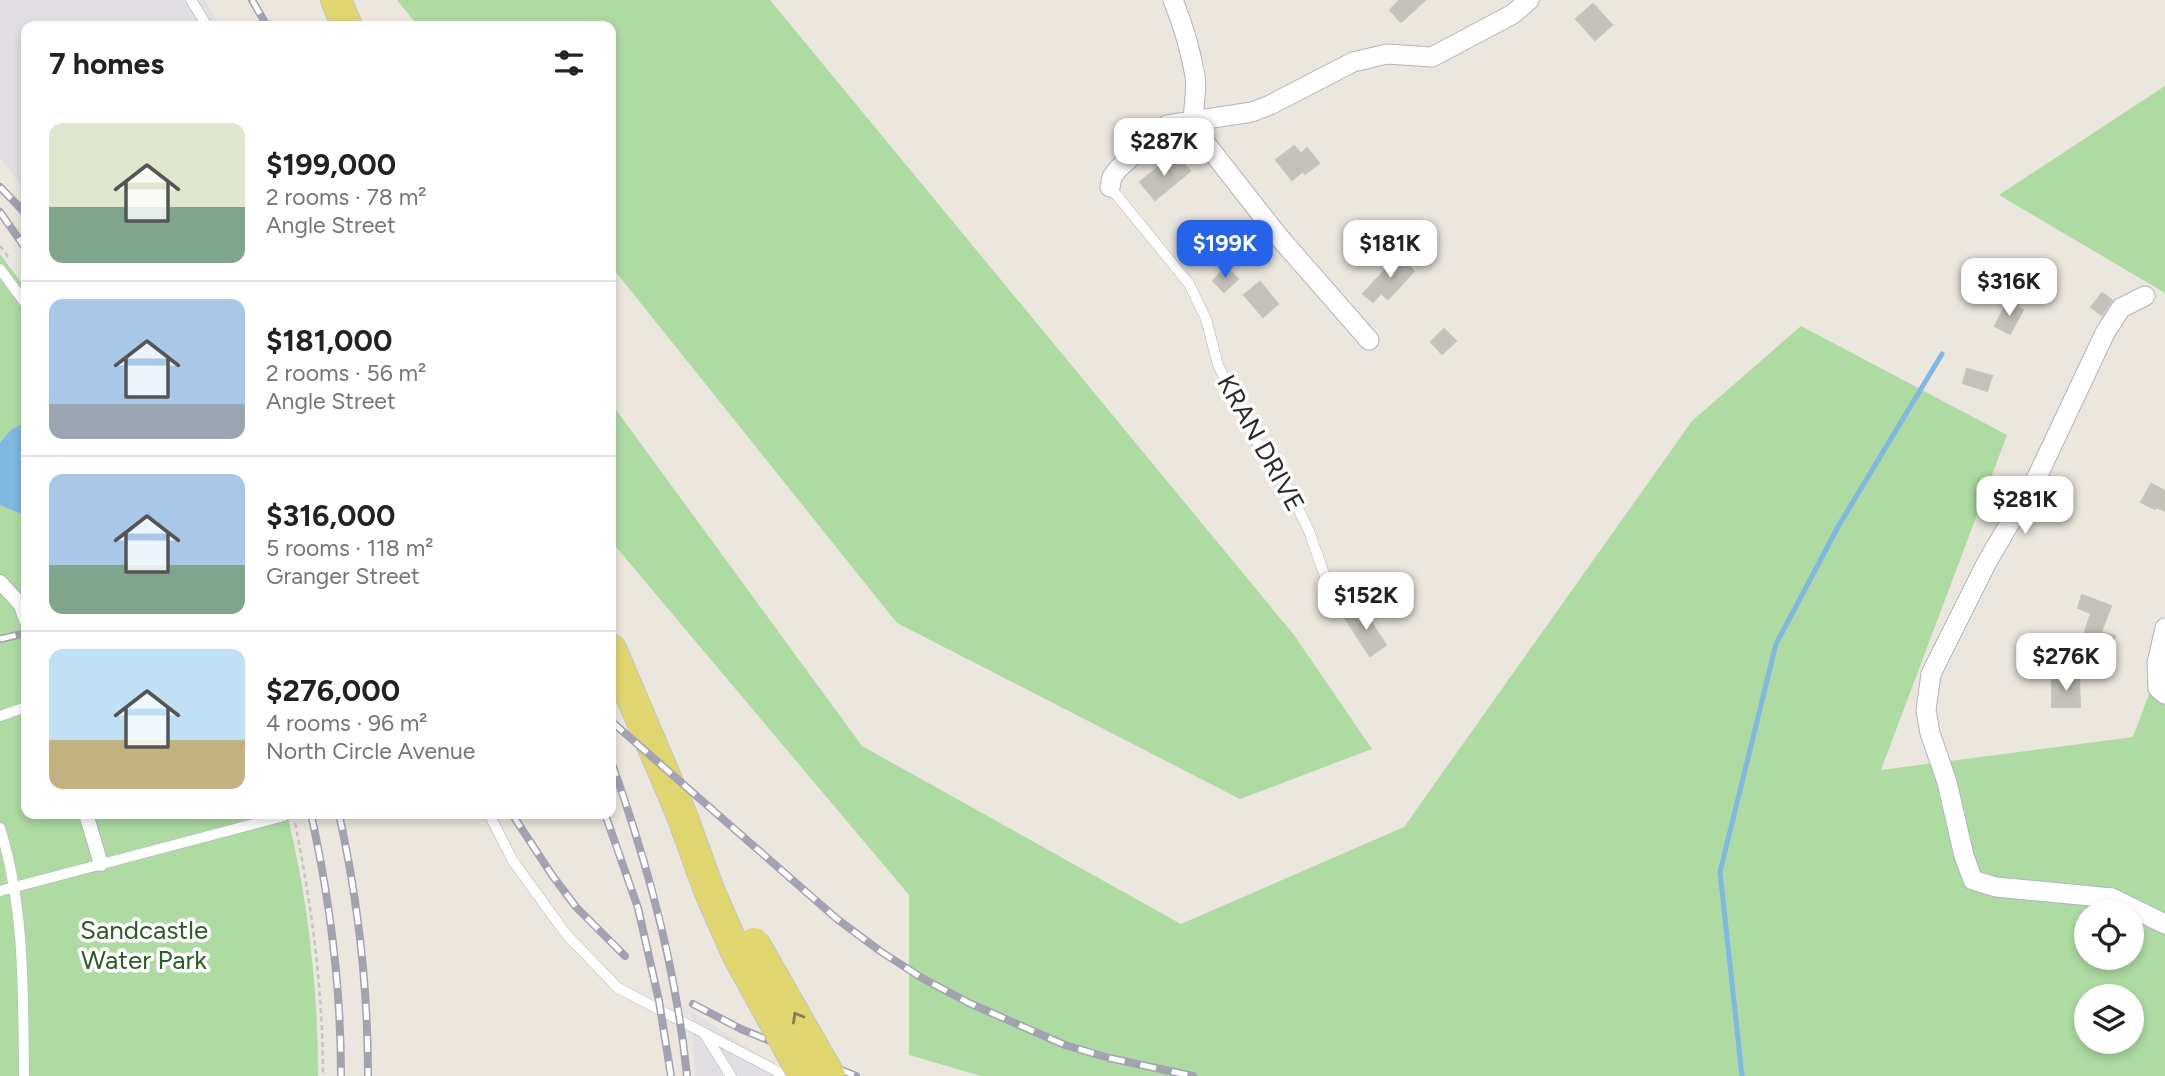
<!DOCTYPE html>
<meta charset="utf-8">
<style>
:root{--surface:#fff;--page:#f2f2f2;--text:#222;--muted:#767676;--line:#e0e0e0;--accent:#2563eb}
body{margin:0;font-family:Figtree,sans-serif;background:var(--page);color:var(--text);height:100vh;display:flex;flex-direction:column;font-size:26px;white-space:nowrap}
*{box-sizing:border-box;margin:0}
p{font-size:23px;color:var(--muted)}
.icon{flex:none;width:38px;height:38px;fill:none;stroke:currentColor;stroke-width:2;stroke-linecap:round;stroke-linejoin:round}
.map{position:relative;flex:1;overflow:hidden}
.side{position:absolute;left:21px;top:21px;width:595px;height:798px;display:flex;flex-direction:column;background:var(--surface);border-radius:14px;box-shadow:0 4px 10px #0003}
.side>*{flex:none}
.buttons{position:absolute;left:2074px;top:900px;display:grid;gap:14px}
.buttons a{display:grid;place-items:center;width:70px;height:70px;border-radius:50%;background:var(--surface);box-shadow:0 4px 10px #0003;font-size:35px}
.price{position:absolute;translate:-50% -60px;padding:0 16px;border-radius:14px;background:#fff;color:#222;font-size:23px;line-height:46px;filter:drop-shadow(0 2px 4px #0008)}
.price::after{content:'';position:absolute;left:50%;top:42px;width:21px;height:16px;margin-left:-10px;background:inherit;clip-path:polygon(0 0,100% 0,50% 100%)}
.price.on{background:var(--accent);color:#fff}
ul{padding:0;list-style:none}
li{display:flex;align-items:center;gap:21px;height:175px;padding:0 28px}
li+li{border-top:2px solid var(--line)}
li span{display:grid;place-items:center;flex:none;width:196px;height:140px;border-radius:14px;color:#555}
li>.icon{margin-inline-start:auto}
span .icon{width:84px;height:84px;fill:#fffc;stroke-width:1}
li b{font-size:30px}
h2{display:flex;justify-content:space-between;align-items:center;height:84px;padding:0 28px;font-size:30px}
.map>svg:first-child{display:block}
.industrial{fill:#e1dee4}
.green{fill:#addba2;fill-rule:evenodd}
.water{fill:#7fb8e0}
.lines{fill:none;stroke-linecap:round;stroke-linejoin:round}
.stream{stroke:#7fb8e0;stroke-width:5}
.building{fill:#c4c1ba;stroke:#c6c3b8;stroke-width:2}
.service-casing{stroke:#b2b3bd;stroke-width:11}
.pedestrian-casing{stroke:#b2b3bd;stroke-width:16}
.minor-casing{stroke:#b2b3bd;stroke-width:21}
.primary-casing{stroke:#c4c4c4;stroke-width:32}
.path{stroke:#c4c4c4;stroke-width:2.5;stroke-dasharray:5 3.5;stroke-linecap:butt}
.service{stroke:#fff;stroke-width:10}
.pedestrian{stroke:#fff;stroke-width:14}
.minor{stroke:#fff;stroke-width:19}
.primary{stroke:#dfd66f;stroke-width:30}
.rail-casing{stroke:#a2a2b2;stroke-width:8}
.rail{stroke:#fff;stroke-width:5;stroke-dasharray:16;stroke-linecap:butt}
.primary-bridge-casing{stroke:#c4c4c4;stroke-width:32;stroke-linecap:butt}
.primary-bridge{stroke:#dfd66f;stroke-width:30}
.oneway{stroke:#85804d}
.labels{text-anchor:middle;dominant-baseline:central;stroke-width:7;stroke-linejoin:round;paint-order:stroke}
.street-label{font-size:26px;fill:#2b2b2b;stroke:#fff}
.park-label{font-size:26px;fill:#275f23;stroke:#fff}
</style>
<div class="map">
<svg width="2165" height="1076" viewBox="0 0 2165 1076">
<rect width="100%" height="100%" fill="#ebe7df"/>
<g class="industrial">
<path d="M0,0H205L220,26H26V192L0,157Z"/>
<path d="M691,1012L730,1036L789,1076H695Z"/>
</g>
<g class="green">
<path d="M397,0H770L1294,635L1372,749L1240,799L897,623L611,266V26H418Z"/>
<path d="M2165,86V293L1999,195Z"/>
<path d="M0,254L26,289V814H287C308,899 318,988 318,1076H0Z"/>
<path d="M1801,326L2007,435L1881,770L2133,737L2165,651V1076H981L909,1055V895L611,541V403L862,746L1181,924L1404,827L1692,421ZM2086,912H2132V957H2086ZM2086,996H2132V1041H2086Z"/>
</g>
<path class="water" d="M26,422V516L0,505V443L11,430Z"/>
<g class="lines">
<path class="stream" d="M1742,1076L1720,872L1776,644L1839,525L1942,354"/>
</g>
<g class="building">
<path d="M1400,0H1425L1401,22L1390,10Z"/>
<path d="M1593,4L1612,25L1595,40L1576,19Z"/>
<path d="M1294,146L1301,154L1307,148L1319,163L1305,174L1303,171L1292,180L1276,160Z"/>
<path d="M1170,158L1175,164L1180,159L1190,171L1155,200L1140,182Z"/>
<path d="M1228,223L1237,234L1210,259L1202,248L1205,246L1201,242Z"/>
<path d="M1398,256L1414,271L1388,299L1381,293L1373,302L1363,294Z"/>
<path d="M1226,267L1238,279L1224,292L1213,281Z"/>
<path d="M2008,273L2029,282L2018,305L1998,296Z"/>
<path d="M1260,282L1278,304L1263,317L1244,295Z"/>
<path d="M2102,293L2112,300L2102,315L2091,307Z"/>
<path d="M2007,302L2023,310L2010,334L1995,326Z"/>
<path d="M1444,329L1456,341L1442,354L1431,342Z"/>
<path d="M1967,369L1992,376L1987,391L1963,383Z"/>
<path d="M2151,484L2165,491V511L2156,507L2155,509L2141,502Z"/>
<path d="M2082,595L2111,606L2101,632L2115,636L2108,659L2084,652L2088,641L2083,639L2091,613L2078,608Z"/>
<path d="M1361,607L1386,645L1370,656L1345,618Z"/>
<path d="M2052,679H2079L2080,707H2052Z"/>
</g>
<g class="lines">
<g class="service-casing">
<g id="service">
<path d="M191,0L207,26"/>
<path d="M1110,187L1189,284L1206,319L1218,365L1258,444L1289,490L1309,531L1334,602"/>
<path d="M0,269L26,304"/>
<path d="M0,716L26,707"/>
<path d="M489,814L513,861L566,934L618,988L786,1076"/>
<path d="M0,828C25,907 23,993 24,1076"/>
<path d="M0,891L284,816"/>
<path d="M704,1033L731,1076"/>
</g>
</g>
<g class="pedestrian-casing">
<g id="pedestrian">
<path d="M0,582L21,605L26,620"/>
<path d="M86,814L101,864"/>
</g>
</g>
<g class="minor-casing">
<g id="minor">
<path d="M1173,0C1182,22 1191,53 1195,76C1198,95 1190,113 1196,131L1279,237L1369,340"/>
<path d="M1110,187L1112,177L1119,168L1167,125L1252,112L1270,105L1353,62L1387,54L1432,57L1513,14L1529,0"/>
<path d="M2145,296L2121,308L2105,333L2038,475L1987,562L1931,674L1926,710L1930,733L1947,782L1964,856L1973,880L1996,887L2112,898L2165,924"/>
<path d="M2165,628L2157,663L2158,688L2165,694"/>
</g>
</g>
<g class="primary-casing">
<g id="primary">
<path d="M336,0L347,26"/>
<path d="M611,649L681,813L709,890L737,954"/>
</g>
</g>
<g class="path">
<path d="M0,246L9,258"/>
<path d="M295,823C312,907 323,990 323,1076"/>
</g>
<use href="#service" class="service"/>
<use href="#pedestrian" class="pedestrian"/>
<use href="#minor" class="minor"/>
<use href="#primary" class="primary"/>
<g class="rail-casing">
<g id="rail">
<path d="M252,0L267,26"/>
<path d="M0,187L26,214"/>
<path d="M0,212L26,249"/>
<path d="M0,639L26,633"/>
<path d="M611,721L837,919L880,951L922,978L969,1003L1065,1045L1109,1058L1193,1076"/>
<path d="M611,761C648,864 676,967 687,1076"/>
<path d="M311,814C330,900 341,988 341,1076"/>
<path d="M339,814C358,900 368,988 368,1076"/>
<path d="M512,814L552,875L576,907L625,956"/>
<path d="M605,814L638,908L659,1001L671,1076"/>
<path d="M693,1004L741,1029L856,1076"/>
</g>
</g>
<use href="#rail" class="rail"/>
<g class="primary-bridge-casing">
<g id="primary-bridge">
<path d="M754,943L830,1076"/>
<path d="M737,954L804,1076"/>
</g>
</g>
<use href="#primary-bridge" class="primary-bridge"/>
</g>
<defs><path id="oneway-chevron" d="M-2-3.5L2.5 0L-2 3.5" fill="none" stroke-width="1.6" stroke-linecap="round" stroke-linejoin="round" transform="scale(1.75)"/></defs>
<use class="oneway" href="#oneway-chevron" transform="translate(797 1017) rotate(-120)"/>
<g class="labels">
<g class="street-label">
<text transform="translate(1261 443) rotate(61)">KRAN DRIVE</text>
</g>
<g class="park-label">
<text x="144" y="930">Sandcastle<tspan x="144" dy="30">Water Park</tspan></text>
</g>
</g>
</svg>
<div class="buttons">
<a><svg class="icon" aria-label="locate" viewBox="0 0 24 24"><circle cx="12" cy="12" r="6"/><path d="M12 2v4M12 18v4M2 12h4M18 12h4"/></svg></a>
<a><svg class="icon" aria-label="layers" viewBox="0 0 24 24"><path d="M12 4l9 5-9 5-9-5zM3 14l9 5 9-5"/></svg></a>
</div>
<b class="price" style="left:1164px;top:178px">$287K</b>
<b class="price on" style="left:1225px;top:280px">$199K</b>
<b class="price" style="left:1390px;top:280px">$181K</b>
<b class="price" style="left:2009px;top:318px">$316K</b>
<b class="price" style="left:2025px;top:536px">$281K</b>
<b class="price" style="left:1366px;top:632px">$152K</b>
<b class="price" style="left:2066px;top:693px">$276K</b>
<section class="side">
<h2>7 homes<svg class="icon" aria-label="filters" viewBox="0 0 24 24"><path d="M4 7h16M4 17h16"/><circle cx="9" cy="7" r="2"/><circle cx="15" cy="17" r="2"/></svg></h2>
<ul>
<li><span style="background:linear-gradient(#dfe7d0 60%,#7fa58c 0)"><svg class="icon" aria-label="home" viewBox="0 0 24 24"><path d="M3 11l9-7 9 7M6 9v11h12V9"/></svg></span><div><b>$199,000</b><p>2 rooms · 78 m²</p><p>Angle Street</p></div></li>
<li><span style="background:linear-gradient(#a9c7e8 75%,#9aa5b1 0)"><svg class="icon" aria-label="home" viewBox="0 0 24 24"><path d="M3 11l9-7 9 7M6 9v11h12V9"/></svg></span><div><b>$181,000</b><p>2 rooms · 56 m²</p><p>Angle Street</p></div></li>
<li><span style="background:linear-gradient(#a9c7e8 65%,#7fa58c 0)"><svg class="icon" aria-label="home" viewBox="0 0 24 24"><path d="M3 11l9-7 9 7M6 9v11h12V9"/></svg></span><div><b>$316,000</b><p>5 rooms · 118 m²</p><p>Granger Street</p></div></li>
<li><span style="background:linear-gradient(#bfe0f5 65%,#c2b280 0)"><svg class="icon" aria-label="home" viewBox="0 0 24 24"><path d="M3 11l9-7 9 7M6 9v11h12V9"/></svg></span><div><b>$276,000</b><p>4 rooms · 96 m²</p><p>North Circle Avenue</p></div></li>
</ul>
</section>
</div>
